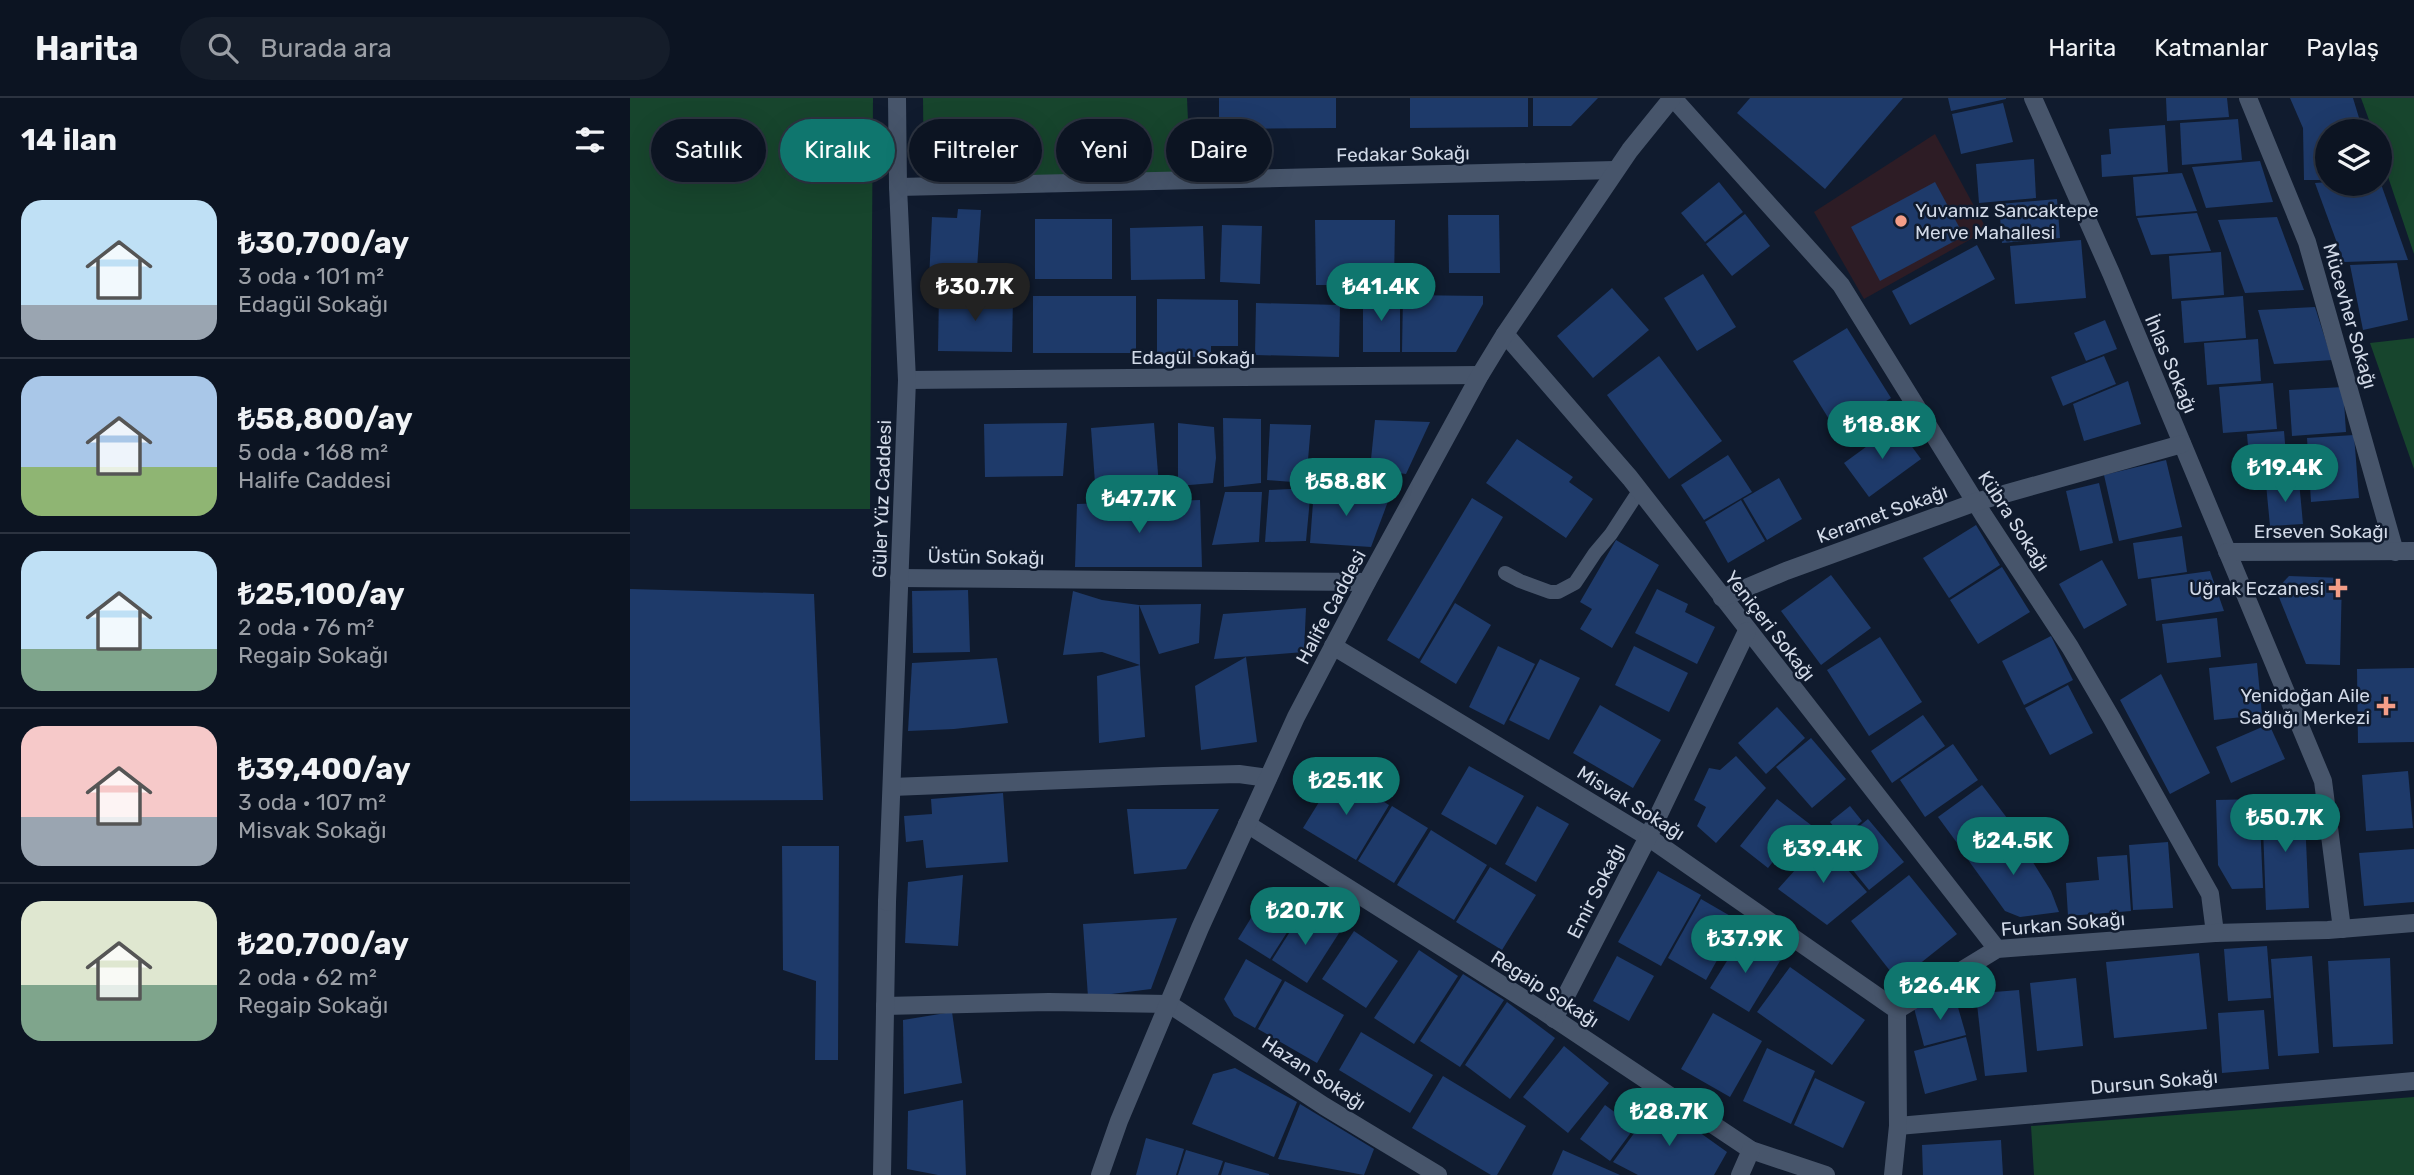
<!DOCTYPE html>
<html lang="tr">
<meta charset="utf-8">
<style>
:root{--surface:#0c1422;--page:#151d2a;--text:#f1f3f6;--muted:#9a9ea5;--line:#2c3340;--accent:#0f766e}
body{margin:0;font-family:Rubik,sans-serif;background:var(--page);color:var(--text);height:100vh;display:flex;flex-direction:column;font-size:26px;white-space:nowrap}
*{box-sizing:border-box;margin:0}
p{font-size:23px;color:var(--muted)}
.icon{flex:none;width:38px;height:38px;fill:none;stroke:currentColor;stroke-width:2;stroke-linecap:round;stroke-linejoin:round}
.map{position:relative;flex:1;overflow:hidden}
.drawer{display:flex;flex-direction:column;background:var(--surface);width:630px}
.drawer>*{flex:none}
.hud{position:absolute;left:21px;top:21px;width:665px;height:63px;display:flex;gap:14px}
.fabs{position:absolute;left:1685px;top:21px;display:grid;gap:14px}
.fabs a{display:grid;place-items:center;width:77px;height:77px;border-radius:50%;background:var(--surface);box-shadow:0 7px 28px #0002,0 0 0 2px var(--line);font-size:35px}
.price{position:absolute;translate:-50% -60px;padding:0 16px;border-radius:24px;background:var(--accent);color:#fff;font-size:23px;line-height:46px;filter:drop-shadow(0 2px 4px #0008)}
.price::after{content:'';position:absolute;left:50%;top:42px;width:21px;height:16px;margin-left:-10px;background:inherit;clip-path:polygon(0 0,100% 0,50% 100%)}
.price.active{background:#222;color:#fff}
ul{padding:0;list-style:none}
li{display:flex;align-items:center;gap:21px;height:175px;padding:0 21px}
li+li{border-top:2px solid var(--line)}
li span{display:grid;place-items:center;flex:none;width:196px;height:140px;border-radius:21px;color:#555}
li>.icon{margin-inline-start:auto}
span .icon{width:84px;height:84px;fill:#fffc;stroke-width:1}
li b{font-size:30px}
h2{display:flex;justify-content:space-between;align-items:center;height:84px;padding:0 21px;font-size:30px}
.tag{padding:0 24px;border-radius:32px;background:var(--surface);box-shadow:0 7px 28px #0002,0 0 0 2px var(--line);font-size:24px;line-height:63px}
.tag.active{background:var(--accent);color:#fff}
header{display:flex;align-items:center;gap:42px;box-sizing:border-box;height:98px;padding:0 35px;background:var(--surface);border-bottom:2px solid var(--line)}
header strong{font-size:33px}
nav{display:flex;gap:38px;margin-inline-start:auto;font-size:24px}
.search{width:490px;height:63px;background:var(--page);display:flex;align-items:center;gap:18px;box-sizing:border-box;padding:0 24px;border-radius:38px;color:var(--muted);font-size:26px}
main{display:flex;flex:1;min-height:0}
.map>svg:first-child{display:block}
.education{fill:#2d1c25}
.green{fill:#17452d}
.building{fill:#1e3a6a}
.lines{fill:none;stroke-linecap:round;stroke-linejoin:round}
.lane{stroke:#47556b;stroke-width:14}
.street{stroke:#47556b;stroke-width:18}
.secondary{stroke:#47556b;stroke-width:18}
.poi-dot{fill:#f49e88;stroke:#101b2e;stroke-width:2.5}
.labels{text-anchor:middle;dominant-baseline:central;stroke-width:5;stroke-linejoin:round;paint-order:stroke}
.street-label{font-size:19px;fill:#d1d9e7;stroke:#101b2e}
.poi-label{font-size:19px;fill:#d1d9e7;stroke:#101b2e;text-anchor:end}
</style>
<header>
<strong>Harita</strong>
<div class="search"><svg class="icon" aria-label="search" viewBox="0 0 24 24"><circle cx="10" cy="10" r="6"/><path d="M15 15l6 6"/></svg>Burada ara</div>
<nav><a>Harita</a><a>Katmanlar</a><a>Paylaş</a></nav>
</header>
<main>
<section class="drawer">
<h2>14 ilan<svg class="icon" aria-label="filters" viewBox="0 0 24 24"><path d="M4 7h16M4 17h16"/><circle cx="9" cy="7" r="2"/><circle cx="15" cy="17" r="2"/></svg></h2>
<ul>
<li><span style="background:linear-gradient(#bfe0f5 75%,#9aa5b1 0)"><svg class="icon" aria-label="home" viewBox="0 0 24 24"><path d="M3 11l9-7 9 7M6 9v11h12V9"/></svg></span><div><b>₺30,700/ay</b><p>3 oda · 101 m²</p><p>Edagül Sokağı</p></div></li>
<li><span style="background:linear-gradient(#a9c7e8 65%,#8fb573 0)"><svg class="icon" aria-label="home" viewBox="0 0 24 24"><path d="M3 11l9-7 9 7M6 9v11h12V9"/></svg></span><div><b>₺58,800/ay</b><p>5 oda · 168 m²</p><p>Halife Caddesi</p></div></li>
<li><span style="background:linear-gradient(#bfe0f5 70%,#7fa58c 0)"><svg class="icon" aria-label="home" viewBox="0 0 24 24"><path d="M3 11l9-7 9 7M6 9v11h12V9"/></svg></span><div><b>₺25,100/ay</b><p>2 oda · 76 m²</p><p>Regaip Sokağı</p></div></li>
<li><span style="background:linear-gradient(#f6c9c9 65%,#9aa5b1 0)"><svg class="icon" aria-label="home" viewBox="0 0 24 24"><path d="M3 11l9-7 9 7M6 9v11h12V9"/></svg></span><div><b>₺39,400/ay</b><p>3 oda · 107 m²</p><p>Misvak Sokağı</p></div></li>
<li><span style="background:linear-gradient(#dfe7d0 60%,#7fa58c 0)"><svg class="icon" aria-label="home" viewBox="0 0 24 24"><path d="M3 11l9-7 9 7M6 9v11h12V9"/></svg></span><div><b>₺20,700/ay</b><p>2 oda · 62 m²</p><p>Regaip Sokağı</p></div></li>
</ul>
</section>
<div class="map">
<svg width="1784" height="1077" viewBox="0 0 1784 1077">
<rect width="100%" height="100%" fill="#101b2e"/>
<path class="education" d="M1305,36L1357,132L1234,201L1184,114Z"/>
<g class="green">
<path d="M0,0H243L240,411H0Z"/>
<path d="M293,0H557L561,91L294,87Z"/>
<path d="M1731,0H1784V156L1750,55V33H1743Z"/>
<path d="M1784,240V371L1740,245Z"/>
<path d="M1784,999V1077H1404L1401,1028Z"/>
</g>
<g class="building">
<path d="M589,0H706V30L589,31Z"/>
<path d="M780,0H898V29L780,30Z"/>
<path d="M903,0H968L941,28H903Z"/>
<path d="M1120,0H1273L1195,91L1107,15Z"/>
<path d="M1318,0H1376V1L1321,13Z"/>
<path d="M1536,0H1597L1599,19L1537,23Z"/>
<path d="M1660,0H1723L1733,33H1698V82H1674L1673,30Z"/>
<path d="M1373,5L1383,44L1331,56L1322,16Z"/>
<path d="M1608,21L1612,62L1552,67L1550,25Z"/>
<path d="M1535,27L1538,74L1472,79L1471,57L1481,56L1479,31Z"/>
<path d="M1404,61L1406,100L1349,105L1346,66Z"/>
<path d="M1630,63L1643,104L1576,110L1562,69Z"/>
<path d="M1552,75L1567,113L1506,118L1503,79Z"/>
<path d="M1089,84L1113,114L1075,144L1051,115Z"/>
<path d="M1305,84L1334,138L1250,183L1221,129Z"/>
<path d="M1698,84L1751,86L1778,162L1714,164L1685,85Z"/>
<path d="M1427,101L1430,140L1372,145L1369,106Z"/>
<path d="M328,111L351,112L346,185L299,182L302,119L327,120Z"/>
<path d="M1567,115L1581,153L1521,157L1507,120Z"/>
<path d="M1115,116L1140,148L1102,178L1076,146Z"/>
<path d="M818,117H869L870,175H819Z"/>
<path d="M1647,119L1674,192L1615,195L1588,122Z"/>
<rect x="405" y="121" width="77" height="60"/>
<path d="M685,122H765L764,187H686Z"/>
<path d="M592,127L632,128L630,186L590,184Z"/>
<path d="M573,128L575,181L501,182L500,130Z"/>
<path d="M1451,142L1456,200L1385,206L1380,148Z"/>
<path d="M1347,147L1365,181L1280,227L1262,193Z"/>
<path d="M1591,154L1594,197L1542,201L1539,158Z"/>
<path d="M1767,165L1778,222L1733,232L1720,167Z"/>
<path d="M1073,176L1106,229L1067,253L1034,200Z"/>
<path d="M982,190L1019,232L963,280L927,238Z"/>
<path d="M309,195L383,197L382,254L308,253Z"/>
<path d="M733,196L770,197V254H733Z"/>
<path d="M773,197L853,198V206L826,254H772Z"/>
<rect x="403" y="198" width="103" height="57"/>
<path d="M1613,198L1616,240L1554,245L1551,203Z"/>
<path d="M527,201L608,202V248H581V259H527Z"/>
<path d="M626,205L710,207L709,259L625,257Z"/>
<path d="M1685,209L1702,262L1644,266L1628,212Z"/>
<path d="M1475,222L1487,251L1456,263L1444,235Z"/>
<path d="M1217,230L1261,300L1207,334L1163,263Z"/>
<path d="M1628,241L1631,283L1577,287L1574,245Z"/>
<path d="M1029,258L1092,343L1039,381L977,297Z"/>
<path d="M1474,258L1486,286L1433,308L1421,279Z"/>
<path d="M1498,283L1511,326L1454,343L1443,306Z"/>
<path d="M1643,285L1647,331L1593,335L1589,289Z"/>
<path d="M1713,289L1716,334L1662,338L1659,292Z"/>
<path d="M593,320L631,321V385L594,389Z"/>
<path d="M745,322L800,324L776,376L740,371Z"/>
<path d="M437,325L433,378L355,379L354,326Z"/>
<path d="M524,325L529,388L465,385L461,330Z"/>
<path d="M548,325L584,329L586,360L583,385L548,388Z"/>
<path d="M640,326L681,327L676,385L637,382Z"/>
<path d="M1266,327L1291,361L1239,399L1214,365Z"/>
<path d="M1654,333L1658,381L1621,384L1617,336Z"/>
<path d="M1724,337L1729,400L1681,404L1677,340Z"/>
<path d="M887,341L943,379L939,384L963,401L936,440L856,385Z"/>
<path d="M1098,357L1122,394L1074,422L1051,387Z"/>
<path d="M1536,362L1552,429L1489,443L1474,377Z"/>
<path d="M1149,380L1172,421L1137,442L1113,401Z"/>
<path d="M1669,383L1673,426L1640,428L1636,386Z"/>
<path d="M1469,385L1483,445L1450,453L1436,393Z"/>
<path d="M681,390L676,443L635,444L639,392Z"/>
<path d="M684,391L760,398L741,449L680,445Z"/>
<path d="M595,394H632L629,444L582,447Z"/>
<path d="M842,400L873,419L789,561L757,542Z"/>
<path d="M570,402L572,469H445L447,406Z"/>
<path d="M1111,402L1135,443L1098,465L1075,424Z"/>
<path d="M1346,427L1370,467L1319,500L1293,460Z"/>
<path d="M1552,438L1557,474L1508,481L1503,445Z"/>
<path d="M986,442L1029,467L982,550L950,531L962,511L950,504Z"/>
<path d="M1472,462L1497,507L1454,531L1429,486Z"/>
<path d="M1372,469L1400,514L1348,546L1320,502Z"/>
<path d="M1580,473L1594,513L1526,523L1521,481Z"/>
<path d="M1201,477L1241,530L1191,567L1151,513Z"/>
<path d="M1659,478L1712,480L1710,567L1676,566L1646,492Z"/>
<path d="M0,491L184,496L193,702L0,703Z"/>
<path d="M1027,491L1058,506L1055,514L1085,529L1067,566L1005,535Z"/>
<path d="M338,492L340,554L283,555L282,493Z"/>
<path d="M443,493L472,502L509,507L571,506L569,545L529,556L509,507L510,567L515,639L469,645L467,578L510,567L472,554L433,557Z"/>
<path d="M825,505L861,527L826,586L790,564Z"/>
<path d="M676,510L674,554L584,561L593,516Z"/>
<path d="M1587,520L1591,559L1537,565L1532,526Z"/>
<path d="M1421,538L1443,582L1394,607L1372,563Z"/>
<path d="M1250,539L1292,604L1239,638L1197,572Z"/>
<path d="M868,548L905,566L874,627L839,609Z"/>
<path d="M1004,548L1058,575L1039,614L985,587Z"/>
<path d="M616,559L627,644L571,652L565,588Z"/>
<path d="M367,560L378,625L324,631L278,633L282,565Z"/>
<path d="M910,561L950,580L919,642L879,622Z"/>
<path d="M1627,565L1632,617L1584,622L1579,570Z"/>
<path d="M1784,570V644L1728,645L1727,571Z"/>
<path d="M1531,576L1580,675L1540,696L1490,602Z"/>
<path d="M1438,587L1463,635L1420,657L1395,610Z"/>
<path d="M970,607L1031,642L1003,690L943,655Z"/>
<path d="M1147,609L1175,640L1136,676L1108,645Z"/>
<path d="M1293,617L1315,648L1262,685L1241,653Z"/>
<path d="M1639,626L1655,661L1601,685L1586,649Z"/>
<path d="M1181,640L1216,681L1182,710L1146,669Z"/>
<path d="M1323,646L1348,682L1295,719L1270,682Z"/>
<path d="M1106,658L1136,690L1086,745L1067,728L1076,709L1064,702L1079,670L1090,672Z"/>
<path d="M839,668L894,698L866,747L811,716Z"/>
<path d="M1778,673L1783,730L1736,733L1732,677Z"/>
<path d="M707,675L759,707L726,762L673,730Z"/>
<path d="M1352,687L1377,720L1333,753L1308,719Z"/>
<path d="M373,695L378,764L296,770L293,742L276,744L274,718L302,716L301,701Z"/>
<path d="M1674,699L1679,810L1636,812L1632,701Z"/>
<path d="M1147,701L1181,727L1163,752L1156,747L1138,770L1110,748Z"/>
<path d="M1629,701L1633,790L1602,791L1588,767L1586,702Z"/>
<path d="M762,708L798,730L764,785L728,763Z"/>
<path d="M907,708L939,726L906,784L875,766Z"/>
<path d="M1220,708L1232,723L1213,740L1200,724Z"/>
<path d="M497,711H589L556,771L504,776Z"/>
<path d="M1238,721L1274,764L1239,792L1204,749Z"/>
<path d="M1382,731L1421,793L1429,814L1390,819L1375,813L1336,759Z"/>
<path d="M801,732L857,767L824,822L767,787Z"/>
<path d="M1192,742L1237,794L1197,827L1148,791Z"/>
<path d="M1538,744L1543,810L1503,812L1499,747Z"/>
<path d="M152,748H209L208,962H185L186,883L153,872Z"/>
<path d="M1784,751V804L1734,808L1729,755Z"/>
<path d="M1497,757L1501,813L1438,818L1436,785L1469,782L1467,759Z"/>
<path d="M860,769L906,797L872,852L826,824Z"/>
<path d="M1028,773L1071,797L1031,868L988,844Z"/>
<path d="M333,777L328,848L275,845L278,784Z"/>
<path d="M1279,777L1327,836L1268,883L1221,823Z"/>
<path d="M639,791L672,811L640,861L608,841Z"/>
<path d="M1071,801L1109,823L1076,882L1038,860Z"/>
<path d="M673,813L709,835L677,885L642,862Z"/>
<path d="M547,820L521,891L458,899L453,826Z"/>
<path d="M724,833L768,863L736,910L692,881Z"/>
<path d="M1112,839L1150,863L1119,914L1080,890Z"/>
<path d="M1637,848L1641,900L1598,903L1594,851Z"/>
<path d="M789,852L828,878L784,946L744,920Z"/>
<path d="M1569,855L1577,931L1484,940L1476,864Z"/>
<path d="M987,858L1024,878L999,923L963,903Z"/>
<path d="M1682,858L1689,955L1648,958L1641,861Z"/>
<path d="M1760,860L1763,946L1703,949L1698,863Z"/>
<path d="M616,861L652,882L625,930L604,918L594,901Z"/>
<path d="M1160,869L1235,922L1202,967L1127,914Z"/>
<path d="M833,876L874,902L830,969L790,943Z"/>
<path d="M1446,880L1453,948L1407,953L1400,885Z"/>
<path d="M655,883L714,917L687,965L628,931Z"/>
<path d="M1389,892L1397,974L1355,978L1347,906L1364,894Z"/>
<path d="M1325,899L1336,937L1294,948L1284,910Z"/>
<path d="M877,904L925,940L880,1001L835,967Z"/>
<path d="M1634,912L1639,971L1592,975L1588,915Z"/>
<path d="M322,914L332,985L274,996L273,922Z"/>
<path d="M1083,915L1132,943L1100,999L1051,971Z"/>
<path d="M731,934L803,977L780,1015L709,972Z"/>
<path d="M1336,939L1347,982L1295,996L1284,953Z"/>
<path d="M934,948L979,985L938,1035L893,999Z"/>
<path d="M1137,950L1185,973L1161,1026L1113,1003Z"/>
<path d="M605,970L667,1004L644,1059L562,1026L583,976Z"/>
<path d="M813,978L896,1028L867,1077H861L782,1030Z"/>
<path d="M1185,980L1235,1004L1213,1050L1164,1027Z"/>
<path d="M333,1002L336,1077H308L277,1071L278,1013Z"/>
<path d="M1027,1004L1097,1054L1084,1077H1008L983,1064Z"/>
<path d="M670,1006L744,1051L734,1077L648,1061Z"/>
<path d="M975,1007L1005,1029L980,1063L950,1041Z"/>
<path d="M516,1040L554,1051L546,1077H506Z"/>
<path d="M1371,1042L1373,1077H1293L1292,1047Z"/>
<path d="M556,1052L593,1063L588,1077H548Z"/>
<path d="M933,1052L990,1077H922Z"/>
<path d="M595,1064L639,1076V1077H591Z"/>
</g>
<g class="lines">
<path class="lane" d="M875,475L890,483L920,494H928L945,485L965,455L981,436L1009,393"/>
<g class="street">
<path d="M1043,0L1211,187L1354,418L1440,549L1482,621L1580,796L1585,835"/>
<path d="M1403,0L1481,175L1693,683L1712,831"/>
<path d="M1618,0L1677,144L1765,454"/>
<path d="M268,89L985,72"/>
<path d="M875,236L1000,380L1367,851"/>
<path d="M277,282L850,277"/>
<path d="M1597,454L1784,453"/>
<path d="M269,480L737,484"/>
<path d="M1092,500L1156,473L1346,404L1552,346"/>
<path d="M703,548L1018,739L1267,912"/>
<path d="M262,689L533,678L609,676L638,680"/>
<path d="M617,726L913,913L1121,1052L1196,1077"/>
<path d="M255,908L419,904L539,906L694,1008L808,1077"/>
<path d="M924,921L1018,739L1117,533"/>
<path d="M1268,1028L1784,983"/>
<path d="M252,1077L257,804"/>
<path d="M1110,1077L1121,1052"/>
<path d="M1263,1077L1268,1028L1267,912L1367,851L1585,835L1698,832L1784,825"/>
</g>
<g class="secondary">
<path d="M257,804L277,282L268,89L267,0"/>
<path d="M470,1077L489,1023L570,830L666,619L737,484L850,277L875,236L1000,52L1042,0"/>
</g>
</g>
<g class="poi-dot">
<circle cx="1271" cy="123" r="7"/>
<path d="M1704.5 479.5h7v7h7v7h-7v7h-7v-7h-7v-7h7z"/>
<path d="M1752.5 597.5h7v7h7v7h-7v7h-7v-7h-7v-7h7z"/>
</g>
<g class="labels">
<g class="street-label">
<text transform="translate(773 56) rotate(-1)">Fedakar Sokağı</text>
<text transform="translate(1720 218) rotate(74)">Mücevher Sokağı</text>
<text x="563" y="259">Edagül Sokağı</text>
<text transform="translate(1541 266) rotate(67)">İhlas Sokağı</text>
<text transform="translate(252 401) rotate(-88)">Güler Yüz Caddesi</text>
<text transform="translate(1252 416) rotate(-20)">Keramet Sokağı</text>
<text transform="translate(1384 423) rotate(57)">Kübra Sokağı</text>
<text x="1691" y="433">Erseven Sokağı</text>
<text transform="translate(356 459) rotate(1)">Üstün Sokağı</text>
<text transform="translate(701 509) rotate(-62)">Halife Caddesi</text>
<text transform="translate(1140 528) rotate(52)">Yeniçeri Sokağı</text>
<text transform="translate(1001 705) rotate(32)">Misvak Sokağı</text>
<text transform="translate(966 793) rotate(-63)">Emir Sokağı</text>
<text transform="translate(1433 826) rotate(-5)">Furkan Sokağı</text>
<text transform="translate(915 891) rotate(33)">Regaip Sokağı</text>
<text transform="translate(684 975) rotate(33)">Hazan Sokağı</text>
<text transform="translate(1524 984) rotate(-5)">Dursun Sokağı</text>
</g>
<g class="poi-label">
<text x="1285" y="112" text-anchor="start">Yuvamız Sancaktepe<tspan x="1285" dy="22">Merve Mahallesi</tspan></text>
<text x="1694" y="490">Uğrak Eczanesi</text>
<text x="1740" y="597">Yenidoğan Aile<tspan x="1740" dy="22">Sağlığı Merkezi</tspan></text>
</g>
</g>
</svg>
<div class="fabs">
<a><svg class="icon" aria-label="layers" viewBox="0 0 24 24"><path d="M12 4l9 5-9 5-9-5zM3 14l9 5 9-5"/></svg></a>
</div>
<b class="price active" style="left:345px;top:225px">₺30.7K</b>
<b class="price" style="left:751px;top:225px">₺41.4K</b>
<b class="price" style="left:1252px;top:363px">₺18.8K</b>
<b class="price" style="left:1655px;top:406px">₺19.4K</b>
<b class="price" style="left:716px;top:420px">₺58.8K</b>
<b class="price" style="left:509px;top:437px">₺47.7K</b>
<b class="price" style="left:716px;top:719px">₺25.1K</b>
<b class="price" style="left:1655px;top:756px">₺50.7K</b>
<b class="price" style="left:1383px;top:779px">₺24.5K</b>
<b class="price" style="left:1193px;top:787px">₺39.4K</b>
<b class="price" style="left:675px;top:849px">₺20.7K</b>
<b class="price" style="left:1115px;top:877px">₺37.9K</b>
<b class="price" style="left:1310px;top:924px">₺26.4K</b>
<b class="price" style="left:1039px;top:1050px">₺28.7K</b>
<div class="hud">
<a class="tag">Satılık</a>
<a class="tag active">Kiralık</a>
<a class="tag">Filtreler</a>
<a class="tag">Yeni</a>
<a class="tag">Daire</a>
</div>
</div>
</main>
